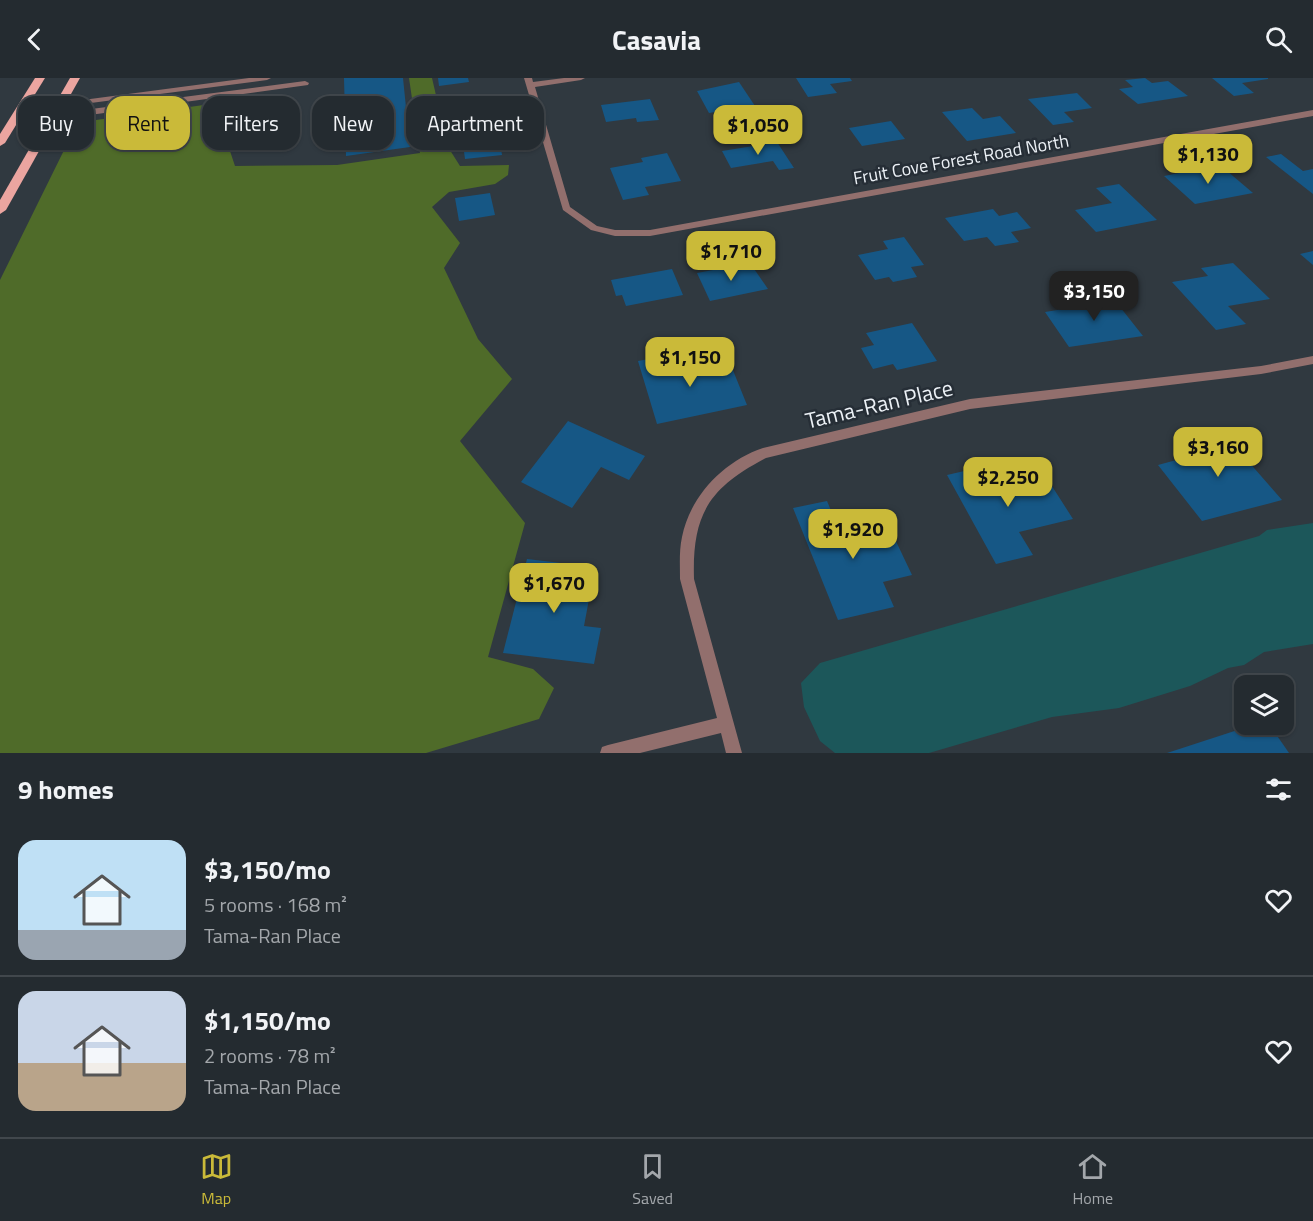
<!DOCTYPE html>
<meta charset="utf-8">
<style>
:root{--surface:#242b30;--page:#2c3338;--text:#f1f3f6;--muted:#a3a7ab;--line:#41474c;--accent:#caba39}
body{margin:0;font-family:"Titillium Web",sans-serif;background:var(--page);color:var(--text);height:100vh;display:flex;flex-direction:column;font-size:22px;white-space:nowrap}
*{box-sizing:border-box;margin:0}
p{font-size:20px;color:var(--muted)}
.icon{flex:none;width:33px;height:33px;fill:none;stroke:currentColor;stroke-width:2;stroke-linecap:round;stroke-linejoin:round}
.map{position:relative;height:675px;overflow:hidden}
.sheet{display:flex;flex-direction:column;background:var(--surface);flex:1}
.sheet>*{flex:none}
.banner{position:absolute;left:18px;top:18px;width:600px;height:54px;display:flex;gap:12px}
.buttons{position:absolute;left:1234px;top:597px;display:grid;gap:12px}
.buttons a{display:grid;place-items:center;width:60px;height:60px;border-radius:12px;background:var(--surface);box-shadow:0 2px 4px #0004,0 0 0 2px var(--line);font-size:30px}
.price{position:absolute;translate:-50% -51px;padding:0 14px;border-radius:12px;background:var(--accent);color:#111;font-size:20px;line-height:39px;filter:drop-shadow(0 2px 3px #0008)}
.price::after{content:'';position:absolute;left:50%;top:36px;width:18px;height:14px;margin-left:-9px;background:inherit;clip-path:polygon(0 0,100% 0,50% 100%)}
.price.current{background:#222;color:#fff}
ul{padding:0;list-style:none}
li{display:flex;align-items:center;gap:18px;height:150px;padding:0 18px}
li+li{border-top:2px solid var(--line)}
li span{display:grid;place-items:center;flex:none;width:168px;height:120px;border-radius:18px;color:#555}
li>.icon{margin-inline-start:auto}
span .icon{width:72px;height:72px;fill:#fffc;stroke-width:1}
li b{font-size:26px}
h2{display:flex;justify-content:space-between;align-items:center;height:72px;padding:0 18px;font-size:26px}
.pill{padding:0 21px;border-radius:18px;background:var(--surface);box-shadow:0 2px 4px #0004,0 0 0 2px var(--line);font-size:21px;line-height:54px}
.pill.current{background:var(--accent);color:#111}
header{display:flex;justify-content:space-between;align-items:center;height:78px;padding:0 18px;background:var(--surface);font-size:27px;font-weight:700}
.tabs{display:flex;justify-content:space-around;align-items:center;height:84px;border-top:2px solid var(--line);background:var(--surface);font-size:16px;color:var(--muted)}
.tabs a{display:grid;justify-items:center;gap:3px}
.tabs .current{color:var(--accent)}
.map>svg:first-child{display:block}
.forest{fill:#4f6b29}
.water{fill:#1c575a}
.building{fill:#165785}
.lines{fill:none;stroke-linecap:round;stroke-linejoin:round}
.lane{fill:#926f6d;fill-rule:evenodd}
.street{fill:#926f6d;fill-rule:evenodd}
.primary{fill:#eba5a0;fill-rule:evenodd}
.labels{text-anchor:middle;dominant-baseline:central;stroke-width:5;stroke-linejoin:round;paint-order:stroke}
.far-street-label{font-size:18px;fill:#ecf1f6;stroke:#262e36}
.street-label{font-size:22px;fill:#ecf1f6;stroke:#262e36}
</style>
<header><svg class="icon" aria-label="back" viewBox="0 0 24 24"><path d="M15 5l-7 7 7 7"/></svg>Casavia<svg class="icon" aria-label="search" viewBox="0 0 24 24"><circle cx="10" cy="10" r="6"/><path d="M15 15l6 6"/></svg></header>
<div class="map">
<svg width="1313" height="675" viewBox="0 0 1313 675">
<rect width="100%" height="100%" fill="#303940"/>
<path class="forest" d="M409,0H432L448,69L460,88L509,87L508,97L495,106L449,114L432,129L460,165L444,190L478,261L512,301L460,363L525,445L488,579L533,591L554,610L539,641L426,675H0V202L72,56L96,42L218,25L233,34L228,67L235,88L337,87L420,75Z"/>
<path class="water" d="M1313,445V566L1264,574L1244,587L1228,590L1190,608L1119,630L1052,639L929,675H835L820,663L804,629L801,605L820,585L1259,458L1267,452Z"/>
<g class="building">
<path d="M344,0H403L410,69L346,78Z"/>
<path d="M438,0H468L469,4L439,8Z"/>
<path d="M796,0H850L852,3L830,6L837,15L808,19Z"/>
<path d="M1145,0L1152,5L1168,3L1188,18L1138,26L1119,11L1133,9L1125,2Z"/>
<path d="M1212,0H1268V1L1242,5L1254,15L1234,18Z"/>
<path d="M739,4L755,28L709,35L697,13Z"/>
<path d="M1077,15L1092,30L1064,34L1074,44L1053,47L1028,21Z"/>
<path d="M650,21L659,42L637,44L636,40L606,44L601,27Z"/>
<path d="M972,30L983,41L1000,38L1016,55L967,63L942,34Z"/>
<path d="M891,43L905,61L862,68L849,50Z"/>
<path d="M497,47L502,77L465,81L461,51Z"/>
<path d="M777,64L794,90L779,92L773,83L731,90L722,73Z"/>
<path d="M667,75L681,103L645,109L649,117L623,122L610,90L643,84L641,80Z"/>
<path d="M1281,76L1303,93L1313,91V116L1266,79Z"/>
<path d="M1220,87L1253,115L1195,126L1164,98Z"/>
<path d="M1119,106L1157,142L1096,154L1075,132L1112,125L1096,110Z"/>
<path d="M490,115L495,137L459,143L455,120Z"/>
<path d="M993,131L999,138L1017,134L1031,150L1011,154L1019,164L995,168L987,159L964,163L945,140Z"/>
<path d="M904,159L924,187L911,189L917,199L893,204L889,199L875,202L858,177L888,171L883,163Z"/>
<path d="M1313,173V187L1300,176Z"/>
<path d="M750,185L768,211L710,223L697,195Z"/>
<path d="M1233,185L1270,221L1228,228L1246,246L1216,252L1172,204L1208,198L1201,190Z"/>
<path d="M672,191L683,217L626,228L622,217L616,218L611,202Z"/>
<path d="M1109,215L1143,258L1069,269L1045,234L1087,227L1081,219Z"/>
<path d="M912,245L937,283L897,292L893,286L873,291L861,270L874,267L866,255Z"/>
<path d="M675,276L679,289L728,280L747,327L657,346L638,283Z"/>
<path d="M568,343L645,378L629,402L601,389L572,430L521,404Z"/>
<path d="M1219,350L1282,422L1202,443L1158,387L1202,375L1188,358Z"/>
<path d="M986,388L993,401L1041,391L1073,441L1019,454L1033,477L996,486L947,397Z"/>
<path d="M827,423L838,449L884,438L912,497L883,504L894,529L838,542L793,430Z"/>
<path d="M527,481L595,489L584,548L601,550L594,586L503,575Z"/>
<path d="M1256,646H1269L1289,675H1167Z"/>
</g>
<g class="lines">
<g class="lane">
<path d="M249,0H271L267,2L60,29L56,27L60,25Z"/>
<path d="M305,3L309,5L308,7L53,42L49,39L53,36Z"/>
</g>
<g class="street">
<path d="M524,0H532L533,4L564,0H585L581,2L535,9L570,129L597,148L615,152H650L1313,32V38L650,158H615L591,152L563,132Z"/>
<path d="M1313,278V286L1261,296L970,331L766,380C709,410 692,436 694,501L742,675H726L721,655L640,675H600L602,669L608,667L717,640L680,501C680,487 679,473 682,459C690,418 724,383 763,370L970,321L1261,288Z"/>
</g>
<g class="primary">
<path d="M35,0H45L5,65L0,68V56Z"/>
<path d="M70,0H80L6,132L0,136V122Z"/>
</g>
</g>
<g class="labels">
<g class="far-street-label">
<text transform="translate(961 81) rotate(-10)">Fruit Cove Forest Road North</text>
</g>
<g class="street-label">
<text transform="translate(879 326) rotate(-13)">Tama-Ran Place</text>
</g>
</g>
</svg>
<div class="buttons">
<a><svg class="icon" aria-label="layers" viewBox="0 0 24 24"><path d="M12 4l9 5-9 5-9-5zM3 14l9 5 9-5"/></svg></a>
</div>
<b class="price" style="left:758px;top:78px">$1,050</b>
<b class="price" style="left:1208px;top:107px">$1,130</b>
<b class="price" style="left:731px;top:204px">$1,710</b>
<b class="price current" style="left:1094px;top:244px">$3,150</b>
<b class="price" style="left:690px;top:310px">$1,150</b>
<b class="price" style="left:1218px;top:400px">$3,160</b>
<b class="price" style="left:1008px;top:430px">$2,250</b>
<b class="price" style="left:853px;top:482px">$1,920</b>
<b class="price" style="left:554px;top:536px">$1,670</b>
<div class="banner">
<a class="pill">Buy</a>
<a class="pill current">Rent</a>
<a class="pill">Filters</a>
<a class="pill">New</a>
<a class="pill">Apartment</a>
</div>
</div>
<section class="sheet">
<h2>9 homes<svg class="icon" aria-label="filters" viewBox="0 0 24 24"><path d="M4 7h16M4 17h16"/><circle cx="9" cy="7" r="2"/><circle cx="15" cy="17" r="2"/></svg></h2>
<ul>
<li><span style="background:linear-gradient(#bfe0f5 75%,#9aa5b1 0)"><svg class="icon" aria-label="home" viewBox="0 0 24 24"><path d="M3 11l9-7 9 7M6 9v11h12V9"/></svg></span><div><b>$3,150/mo</b><p>5 rooms · 168 m²</p><p>Tama-Ran Place</p></div><svg class="icon" aria-label="heart" viewBox="0 0 24 24"><path d="M12 20l-8-8c-3-5 5-10 8-4 3-6 11-1 8 4z"/></svg></li>
<li><span style="background:linear-gradient(#c9d6e8 60%,#b9a48a 0)"><svg class="icon" aria-label="home" viewBox="0 0 24 24"><path d="M3 11l9-7 9 7M6 9v11h12V9"/></svg></span><div><b>$1,150/mo</b><p>2 rooms · 78 m²</p><p>Tama-Ran Place</p></div><svg class="icon" aria-label="heart" viewBox="0 0 24 24"><path d="M12 20l-8-8c-3-5 5-10 8-4 3-6 11-1 8 4z"/></svg></li>
</ul>
</section>
<nav class="tabs">
<a class="current"><svg class="icon" aria-label="map" viewBox="0 0 24 24"><path d="M3 6l6-2 6 2 6-2v14l-6 2-6-2-6 2zM9 4v14M15 6v14"/></svg>Map</a>
<a><svg class="icon" aria-label="saved" viewBox="0 0 24 24"><path d="M7 4h10v16l-5-4-5 4z"/></svg>Saved</a>
<a><svg class="icon" aria-label="home" viewBox="0 0 24 24"><path d="M3 11l9-7 9 7M6 9v11h12V9"/></svg>Home</a>
</nav>
